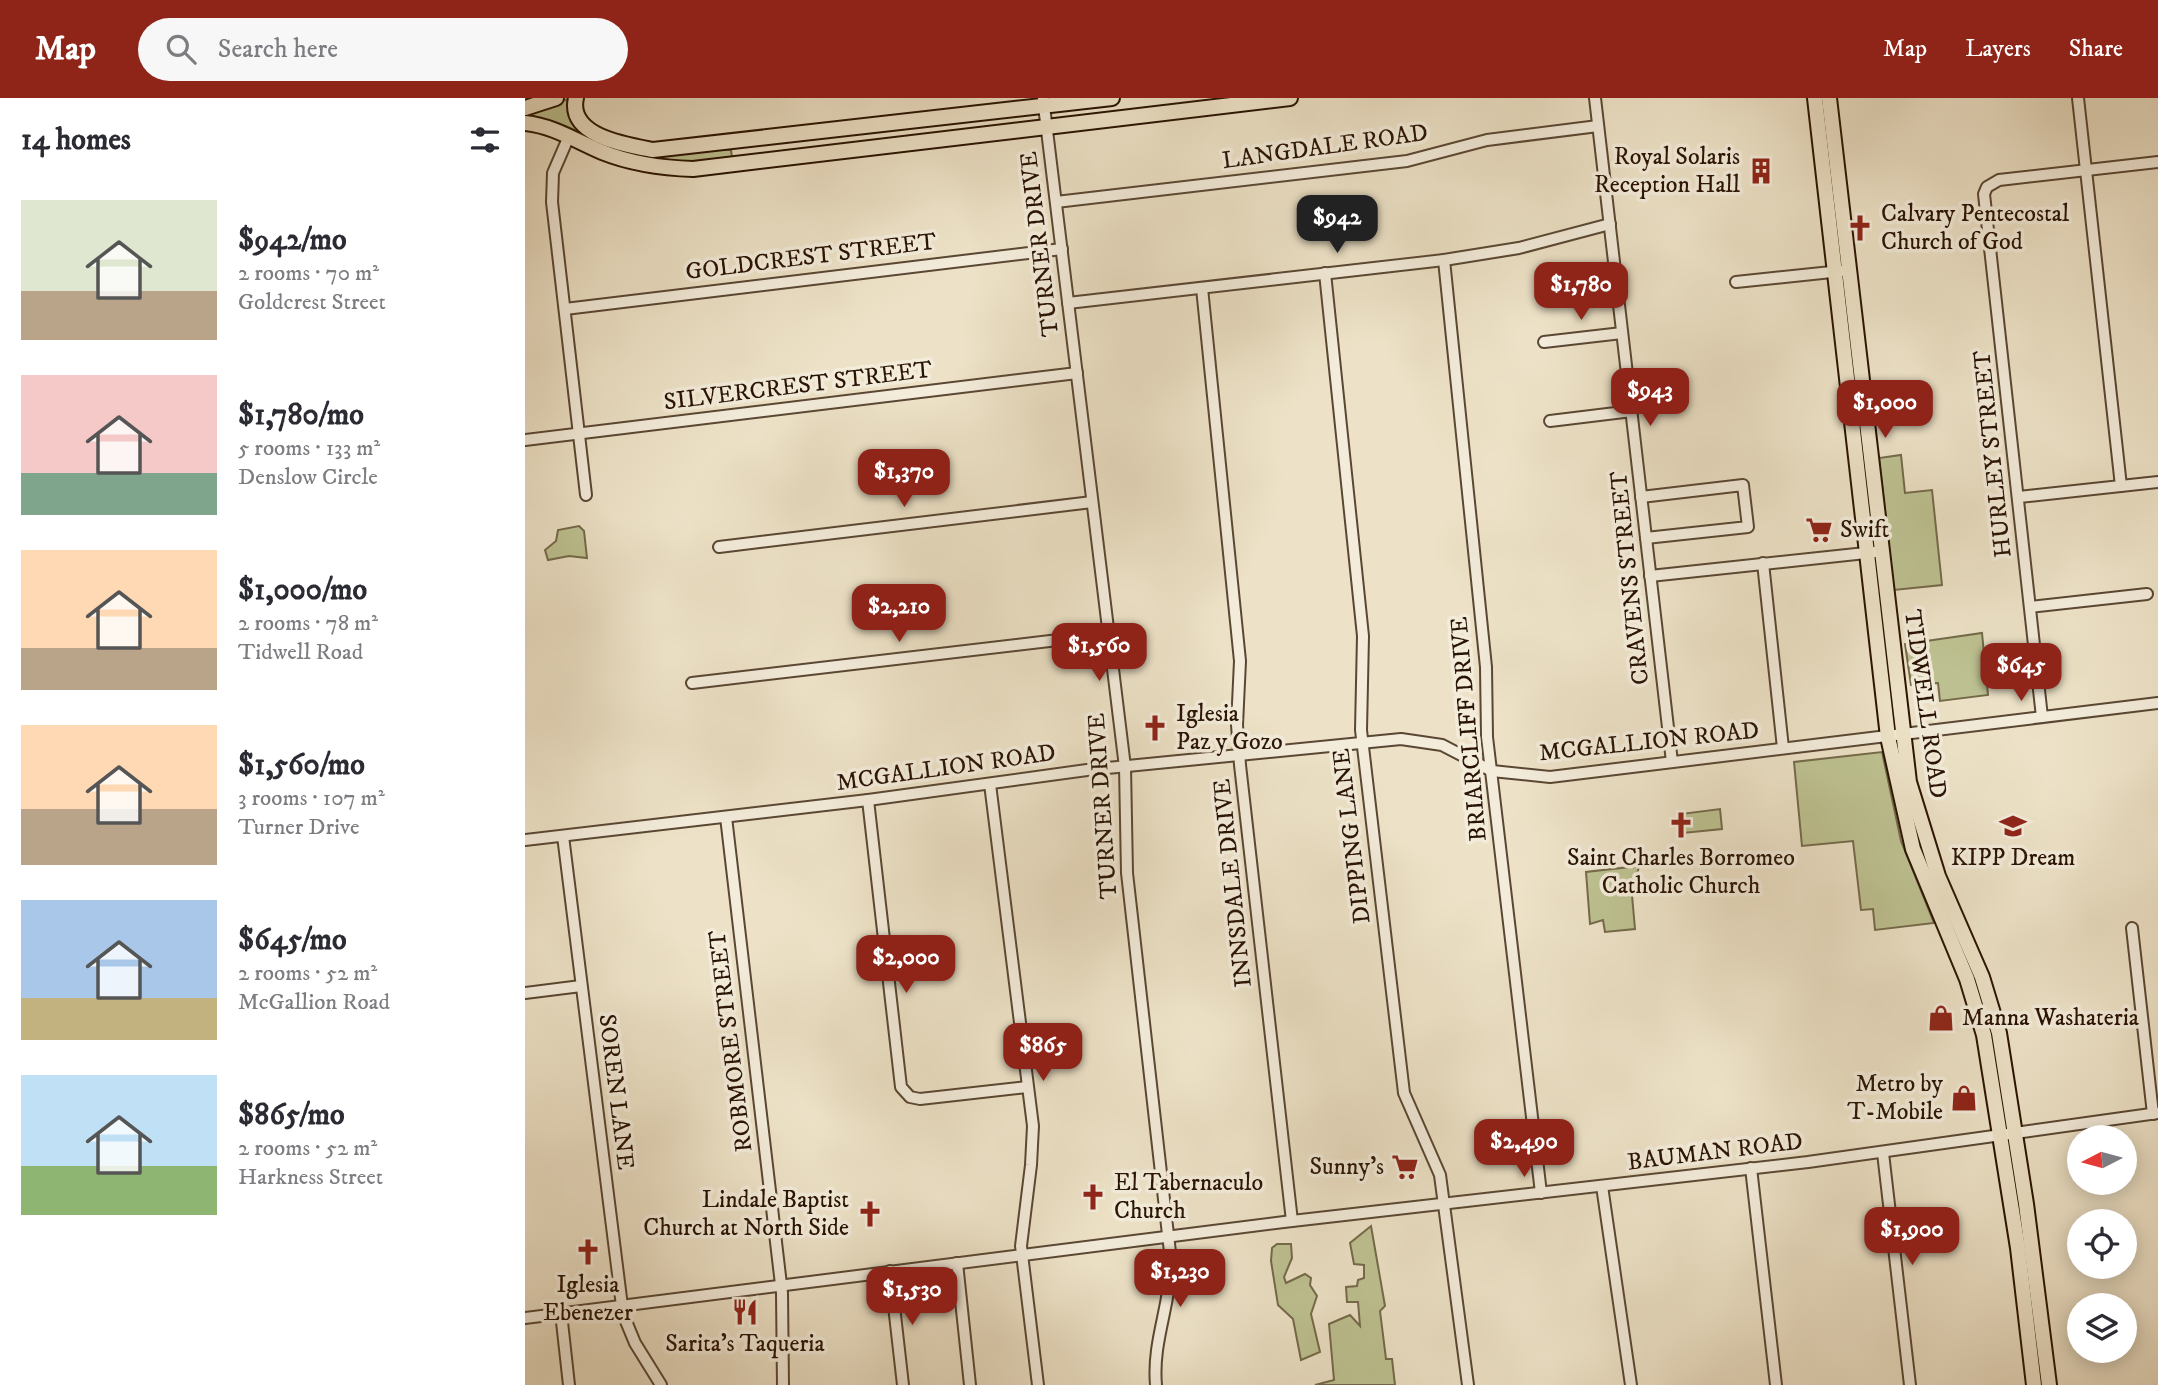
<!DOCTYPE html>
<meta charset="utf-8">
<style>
:root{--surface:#fff;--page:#f7f7f7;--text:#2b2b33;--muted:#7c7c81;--accent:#8f2418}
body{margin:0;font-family:"IM FELL DW Pica",serif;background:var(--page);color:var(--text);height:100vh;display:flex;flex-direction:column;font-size:26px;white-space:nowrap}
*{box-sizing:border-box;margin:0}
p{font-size:23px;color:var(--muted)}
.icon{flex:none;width:38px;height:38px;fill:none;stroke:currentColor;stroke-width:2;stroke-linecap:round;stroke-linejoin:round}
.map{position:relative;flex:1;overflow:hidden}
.sheet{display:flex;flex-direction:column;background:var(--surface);width:525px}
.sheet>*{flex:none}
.needle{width:46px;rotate:264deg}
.buttons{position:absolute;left:1542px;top:1027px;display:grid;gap:14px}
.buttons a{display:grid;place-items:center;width:70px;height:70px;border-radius:50%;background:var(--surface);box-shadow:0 4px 18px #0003;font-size:35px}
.price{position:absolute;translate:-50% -60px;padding:0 16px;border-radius:14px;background:var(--accent);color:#fff;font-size:23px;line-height:46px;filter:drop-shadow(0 2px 4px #0008)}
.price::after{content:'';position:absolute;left:50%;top:42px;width:21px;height:16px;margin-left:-10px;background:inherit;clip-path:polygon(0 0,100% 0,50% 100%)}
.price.active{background:#222;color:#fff}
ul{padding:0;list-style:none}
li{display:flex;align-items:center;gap:21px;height:175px;padding:0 21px}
li span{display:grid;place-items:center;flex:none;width:196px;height:140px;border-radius:0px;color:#555}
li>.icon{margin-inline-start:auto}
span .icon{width:84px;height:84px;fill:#fffc;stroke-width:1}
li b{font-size:30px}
h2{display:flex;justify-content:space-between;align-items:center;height:84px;padding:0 21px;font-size:30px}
header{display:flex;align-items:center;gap:42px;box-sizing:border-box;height:98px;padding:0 35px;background:var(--accent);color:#fff}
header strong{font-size:33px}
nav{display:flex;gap:38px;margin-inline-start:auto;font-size:24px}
.search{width:490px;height:63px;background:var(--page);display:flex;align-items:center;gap:18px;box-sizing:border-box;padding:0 24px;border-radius:38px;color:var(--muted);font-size:26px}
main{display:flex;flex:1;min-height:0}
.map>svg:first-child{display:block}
.green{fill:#bec292;stroke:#746a4a;stroke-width:2}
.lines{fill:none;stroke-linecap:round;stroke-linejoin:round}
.minor-casing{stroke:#5a4733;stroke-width:14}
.major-casing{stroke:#291302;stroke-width:18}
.minor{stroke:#f3ecdb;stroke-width:10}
.major{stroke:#ede2c7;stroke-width:14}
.labels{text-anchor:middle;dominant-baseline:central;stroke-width:7;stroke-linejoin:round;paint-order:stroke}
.street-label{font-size:24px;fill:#291302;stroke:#f3ecdb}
.poi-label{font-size:24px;fill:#291302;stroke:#f3ecdb;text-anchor:start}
</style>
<header>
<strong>Map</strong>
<div class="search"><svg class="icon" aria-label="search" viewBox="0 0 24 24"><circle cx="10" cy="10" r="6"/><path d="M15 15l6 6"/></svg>Search here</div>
<nav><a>Map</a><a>Layers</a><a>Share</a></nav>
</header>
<main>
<section class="sheet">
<h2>14 homes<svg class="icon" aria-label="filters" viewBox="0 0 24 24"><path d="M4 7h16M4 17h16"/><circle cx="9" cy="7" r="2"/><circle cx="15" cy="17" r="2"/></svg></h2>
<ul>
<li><span style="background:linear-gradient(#dfe7d0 65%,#b9a48a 0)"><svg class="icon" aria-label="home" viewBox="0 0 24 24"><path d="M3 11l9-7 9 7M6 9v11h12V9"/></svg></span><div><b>$942/mo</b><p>2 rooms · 70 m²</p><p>Goldcrest Street</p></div></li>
<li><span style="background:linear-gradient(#f6c9c9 70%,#7fa58c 0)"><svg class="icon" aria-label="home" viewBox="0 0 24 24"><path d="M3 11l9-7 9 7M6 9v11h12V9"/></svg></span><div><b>$1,780/mo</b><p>5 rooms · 133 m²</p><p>Denslow Circle</p></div></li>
<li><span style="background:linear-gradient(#ffd9b3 70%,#b9a48a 0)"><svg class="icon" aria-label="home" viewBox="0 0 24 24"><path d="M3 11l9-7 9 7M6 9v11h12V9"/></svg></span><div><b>$1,000/mo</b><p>2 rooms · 78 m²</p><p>Tidwell Road</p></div></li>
<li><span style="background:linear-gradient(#ffd9b3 60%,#b9a48a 0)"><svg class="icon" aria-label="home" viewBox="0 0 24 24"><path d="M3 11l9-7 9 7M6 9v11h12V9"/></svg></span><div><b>$1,560/mo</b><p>3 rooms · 107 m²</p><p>Turner Drive</p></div></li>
<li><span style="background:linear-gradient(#a9c7e8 70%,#c2b280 0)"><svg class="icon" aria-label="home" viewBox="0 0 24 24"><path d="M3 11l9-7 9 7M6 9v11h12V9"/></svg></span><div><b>$645/mo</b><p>2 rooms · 52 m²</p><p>McGallion Road</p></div></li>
<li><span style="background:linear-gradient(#bfe0f5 65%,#8fb573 0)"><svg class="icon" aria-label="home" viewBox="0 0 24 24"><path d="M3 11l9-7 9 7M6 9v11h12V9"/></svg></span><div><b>$865/mo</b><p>2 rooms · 52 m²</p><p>Harkness Street</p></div></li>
</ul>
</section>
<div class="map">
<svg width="1633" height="1287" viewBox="0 0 1633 1287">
<rect width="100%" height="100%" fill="#ede2c7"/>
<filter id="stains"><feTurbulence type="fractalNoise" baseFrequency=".00286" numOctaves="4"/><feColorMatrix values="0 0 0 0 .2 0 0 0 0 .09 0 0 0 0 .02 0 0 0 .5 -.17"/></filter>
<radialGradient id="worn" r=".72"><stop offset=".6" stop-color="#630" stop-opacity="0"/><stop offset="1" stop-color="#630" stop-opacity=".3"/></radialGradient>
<g class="green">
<path d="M43,1L45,10L96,50L94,55L0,20V15Z"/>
<path d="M191,51L206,52L207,59L169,66L117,61V56Z"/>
<path d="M1376,357L1380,395L1407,392L1417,487L1369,492L1354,360Z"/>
<path d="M54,428L59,433L62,460L44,458L23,462L20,452L31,443L33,432Z"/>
<path d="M1457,535L1463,597L1415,603L1413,585L1386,587L1380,546Z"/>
<path d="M1357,654L1376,743L1409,825L1350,832L1348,811L1336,812L1328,743L1277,748L1269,664Z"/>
<path d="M1195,711L1197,731L1158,735L1156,716Z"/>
<path d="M1114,768L1107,797L1110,831L1080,834L1078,822L1065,826L1061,774Z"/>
<path d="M846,1128L860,1208L855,1213L861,1261H867L870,1287H790L809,1282L804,1226L825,1217L835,1228L833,1204H822L821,1189L832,1188L833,1182L839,1180V1167L829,1166L825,1145Z"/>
<path d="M752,1146H766L767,1160L759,1179L761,1185L780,1176L786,1180L785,1187L792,1198L786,1216L795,1254L776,1262L768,1221L753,1207L746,1163L747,1150Z"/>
</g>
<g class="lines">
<g class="minor-casing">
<g id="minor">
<path d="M518,0L600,669L602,775L646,1163C646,1206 627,1243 631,1287"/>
<path d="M1070,0L1147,664"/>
<path d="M1553,0L1596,388"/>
<path d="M44,38L28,75L27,104L61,397"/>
<path d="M531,104L882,63L962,42L1073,28"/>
<path d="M919,162L961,569L962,639L1016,1095"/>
<path d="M800,175L838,538L836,632L879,995L915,1077L943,1287"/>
<path d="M1211,184L1316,173"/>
<path d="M677,190L715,563L712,627L715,667L767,1123"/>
<path d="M543,205L919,162L994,150L1085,126"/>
<path d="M40,211L537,151"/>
<path d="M1019,244L1097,235"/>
<path d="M1025,323L1107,313"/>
<path d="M0,342L552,275"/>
<path d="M1116,399L1218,387L1223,429L1121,440"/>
<path d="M1494,399L1633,384"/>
<path d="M194,449L567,404"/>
<path d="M1238,465L1258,650"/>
<path d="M1125,478L1350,454"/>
<path d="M1505,509L1622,496"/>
<path d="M167,585L584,536"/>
<path d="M1517,619L1459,96L1462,89L1474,82L1633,64"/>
<path d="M465,686L508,1028L506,1067L496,1148L513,1287"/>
<path d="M343,702L376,989L385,999L395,1001L502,989"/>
<path d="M201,719L257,1195L258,1287"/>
<path d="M38,738L98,1216L110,1245L136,1287"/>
<path d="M0,742L343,702L562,672L876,641L917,647L967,673L1025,679L1633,605"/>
<path d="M1607,830L1628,1016"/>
<path d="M0,895L56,888"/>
<path d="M1358,1055L1385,1287"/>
<path d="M1226,1070L1251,1287"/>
<path d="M1077,1088L1106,1287"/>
<path d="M432,1165L445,1287"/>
<path d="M365,1173L378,1287"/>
<path d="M36,1215L44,1287"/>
<path d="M0,1220L767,1123L1283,1064L1633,1015"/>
</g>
</g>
<g class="major-casing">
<g id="major">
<path d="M51,0C42,38 101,47 128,52L587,0"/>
<path d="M1290,0L1363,639L1388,751L1442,881L1459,937L1493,1150L1509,1287"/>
<path d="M1304,0L1384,684L1413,778L1457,879L1474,935L1501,1106L1524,1287"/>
<path d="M0,10L31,0"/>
<path d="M0,25C29,28 51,43 77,54C107,66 136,70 168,71L765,0"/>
</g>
</g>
<use href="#minor" class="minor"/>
<use href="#major" class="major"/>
</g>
<defs>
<g id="building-bare" transform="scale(2.1)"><path d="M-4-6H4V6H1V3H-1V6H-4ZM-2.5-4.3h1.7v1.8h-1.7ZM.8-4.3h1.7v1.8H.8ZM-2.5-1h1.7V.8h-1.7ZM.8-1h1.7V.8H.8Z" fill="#8f2418" stroke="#f3ecdb" stroke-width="2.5" paint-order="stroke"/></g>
<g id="church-bare" transform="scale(2.1)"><path d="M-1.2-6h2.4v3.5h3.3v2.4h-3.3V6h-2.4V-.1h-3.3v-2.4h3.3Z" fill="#8f2418" stroke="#f3ecdb" stroke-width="2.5" paint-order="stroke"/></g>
<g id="supermarket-bare" transform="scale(2.1)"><path d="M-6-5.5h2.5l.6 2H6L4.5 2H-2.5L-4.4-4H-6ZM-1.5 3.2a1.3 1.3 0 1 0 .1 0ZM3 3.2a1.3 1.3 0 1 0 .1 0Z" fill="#8f2418" stroke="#f3ecdb" stroke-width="2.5" paint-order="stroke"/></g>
<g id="school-bare" transform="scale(2.1)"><path d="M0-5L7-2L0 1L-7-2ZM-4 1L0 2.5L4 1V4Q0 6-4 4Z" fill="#8f2418" stroke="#f3ecdb" stroke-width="2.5" paint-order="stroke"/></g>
<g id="shop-bare" transform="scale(2.1)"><path d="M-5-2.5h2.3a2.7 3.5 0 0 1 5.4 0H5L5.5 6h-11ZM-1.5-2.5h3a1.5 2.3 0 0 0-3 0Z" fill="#8f2418" stroke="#f3ecdb" stroke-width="2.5" paint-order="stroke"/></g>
<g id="restaurant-bare" transform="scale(2.1)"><path d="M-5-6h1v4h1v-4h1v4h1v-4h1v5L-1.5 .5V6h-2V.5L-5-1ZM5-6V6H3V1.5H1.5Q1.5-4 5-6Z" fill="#8f2418" stroke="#f3ecdb" stroke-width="2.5" paint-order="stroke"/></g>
</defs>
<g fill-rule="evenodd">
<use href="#building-bare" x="1236" y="73"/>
<use href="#church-bare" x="1335" y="130"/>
<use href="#supermarket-bare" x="1294" y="432"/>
<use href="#church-bare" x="630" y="630"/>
<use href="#church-bare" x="1156" y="727"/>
<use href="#school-bare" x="1488" y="728"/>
<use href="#shop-bare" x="1416" y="920"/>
<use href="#shop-bare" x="1439" y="1000"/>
<use href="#supermarket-bare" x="880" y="1069"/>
<use href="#church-bare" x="568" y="1099"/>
<use href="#church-bare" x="345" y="1116"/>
<use href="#church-bare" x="63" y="1154"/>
<use href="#restaurant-bare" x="220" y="1214"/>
</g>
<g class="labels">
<g class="street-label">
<text transform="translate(800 49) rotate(-8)">LANGDALE ROAD</text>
<text transform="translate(515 146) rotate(-97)">TURNER DRIVE</text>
<text transform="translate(286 159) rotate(-7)">GOLDCREST STREET</text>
<text transform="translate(273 288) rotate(-7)">SILVERCREST STREET</text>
<text transform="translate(1468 356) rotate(-96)">HURLEY STREET</text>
<text transform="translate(1105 480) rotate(-96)">CRAVENS STREET</text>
<text transform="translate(1400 606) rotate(82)">TIDWELL ROAD</text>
<text transform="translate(944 631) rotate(-95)">BRIARCLIFF DRIVE</text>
<text transform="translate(1124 644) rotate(-6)">MCGALLION ROAD</text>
<text transform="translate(421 670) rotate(-8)">MCGALLION ROAD</text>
<text transform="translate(578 708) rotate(-94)">TURNER DRIVE</text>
<text transform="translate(827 738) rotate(-97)">DIPPING LANE</text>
<text transform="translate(708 785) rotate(-96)">INNSDALE DRIVE</text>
<text transform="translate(206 943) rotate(-97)">ROBMORE STREET</text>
<text transform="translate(91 994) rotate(83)">SOREN LANE</text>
<text transform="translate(1190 1054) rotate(-7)">BAUMAN ROAD</text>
</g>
<g class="poi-label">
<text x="1215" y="59" text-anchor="end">Royal Solaris<tspan x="1215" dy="28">Reception Hall</tspan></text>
<text x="1356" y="116">Calvary Pentecostal<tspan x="1356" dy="28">Church of God</tspan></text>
<text x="1315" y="432">Swift</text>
<text x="651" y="616">Iglesia<tspan x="651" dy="28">Paz y Gozo</tspan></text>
<text x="1156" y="760" text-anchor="middle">Saint Charles Borromeo<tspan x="1156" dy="28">Catholic Church</tspan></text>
<text x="1488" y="760" text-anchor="middle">KIPP Dream</text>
<text x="1437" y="920">Manna Washateria</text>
<text x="1418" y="986" text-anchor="end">Metro by<tspan x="1418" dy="28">T-Mobile</tspan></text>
<text x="859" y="1069" text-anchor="end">Sunny's</text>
<text x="589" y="1085">El Tabernaculo<tspan x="589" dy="28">Church</tspan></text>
<text x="324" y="1102" text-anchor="end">Lindale Baptist<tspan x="324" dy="28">Church at North Side</tspan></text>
<text x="63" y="1187" text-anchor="middle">Iglesia<tspan x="63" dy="28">Ebenezer</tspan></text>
<text x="220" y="1246" text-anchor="middle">Sarita's Taqueria</text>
</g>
</g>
<rect width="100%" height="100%" filter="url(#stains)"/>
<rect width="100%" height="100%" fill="url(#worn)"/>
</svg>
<div class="buttons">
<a><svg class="needle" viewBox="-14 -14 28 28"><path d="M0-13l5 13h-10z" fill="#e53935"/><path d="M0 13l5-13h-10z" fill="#7c7c81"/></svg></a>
<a><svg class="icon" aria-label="locate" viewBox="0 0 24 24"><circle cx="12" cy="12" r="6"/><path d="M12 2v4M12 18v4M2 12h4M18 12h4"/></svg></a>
<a><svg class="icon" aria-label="layers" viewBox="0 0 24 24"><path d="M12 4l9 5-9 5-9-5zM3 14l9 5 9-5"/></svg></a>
</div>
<b class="price active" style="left:812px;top:157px">$942</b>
<b class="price" style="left:1056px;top:224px">$1,780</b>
<b class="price" style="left:1125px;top:330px">$943</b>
<b class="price" style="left:1360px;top:342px">$1,000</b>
<b class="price" style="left:379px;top:411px">$1,370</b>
<b class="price" style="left:374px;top:546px">$2,210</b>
<b class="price" style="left:574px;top:585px">$1,560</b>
<b class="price" style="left:1496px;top:605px">$645</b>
<b class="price" style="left:381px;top:897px">$2,000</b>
<b class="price" style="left:518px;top:985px">$865</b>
<b class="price" style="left:999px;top:1081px">$2,490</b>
<b class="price" style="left:1387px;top:1169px">$1,900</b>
<b class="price" style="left:655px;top:1211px">$1,230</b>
<b class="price" style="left:387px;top:1229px">$1,530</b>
</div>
</main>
